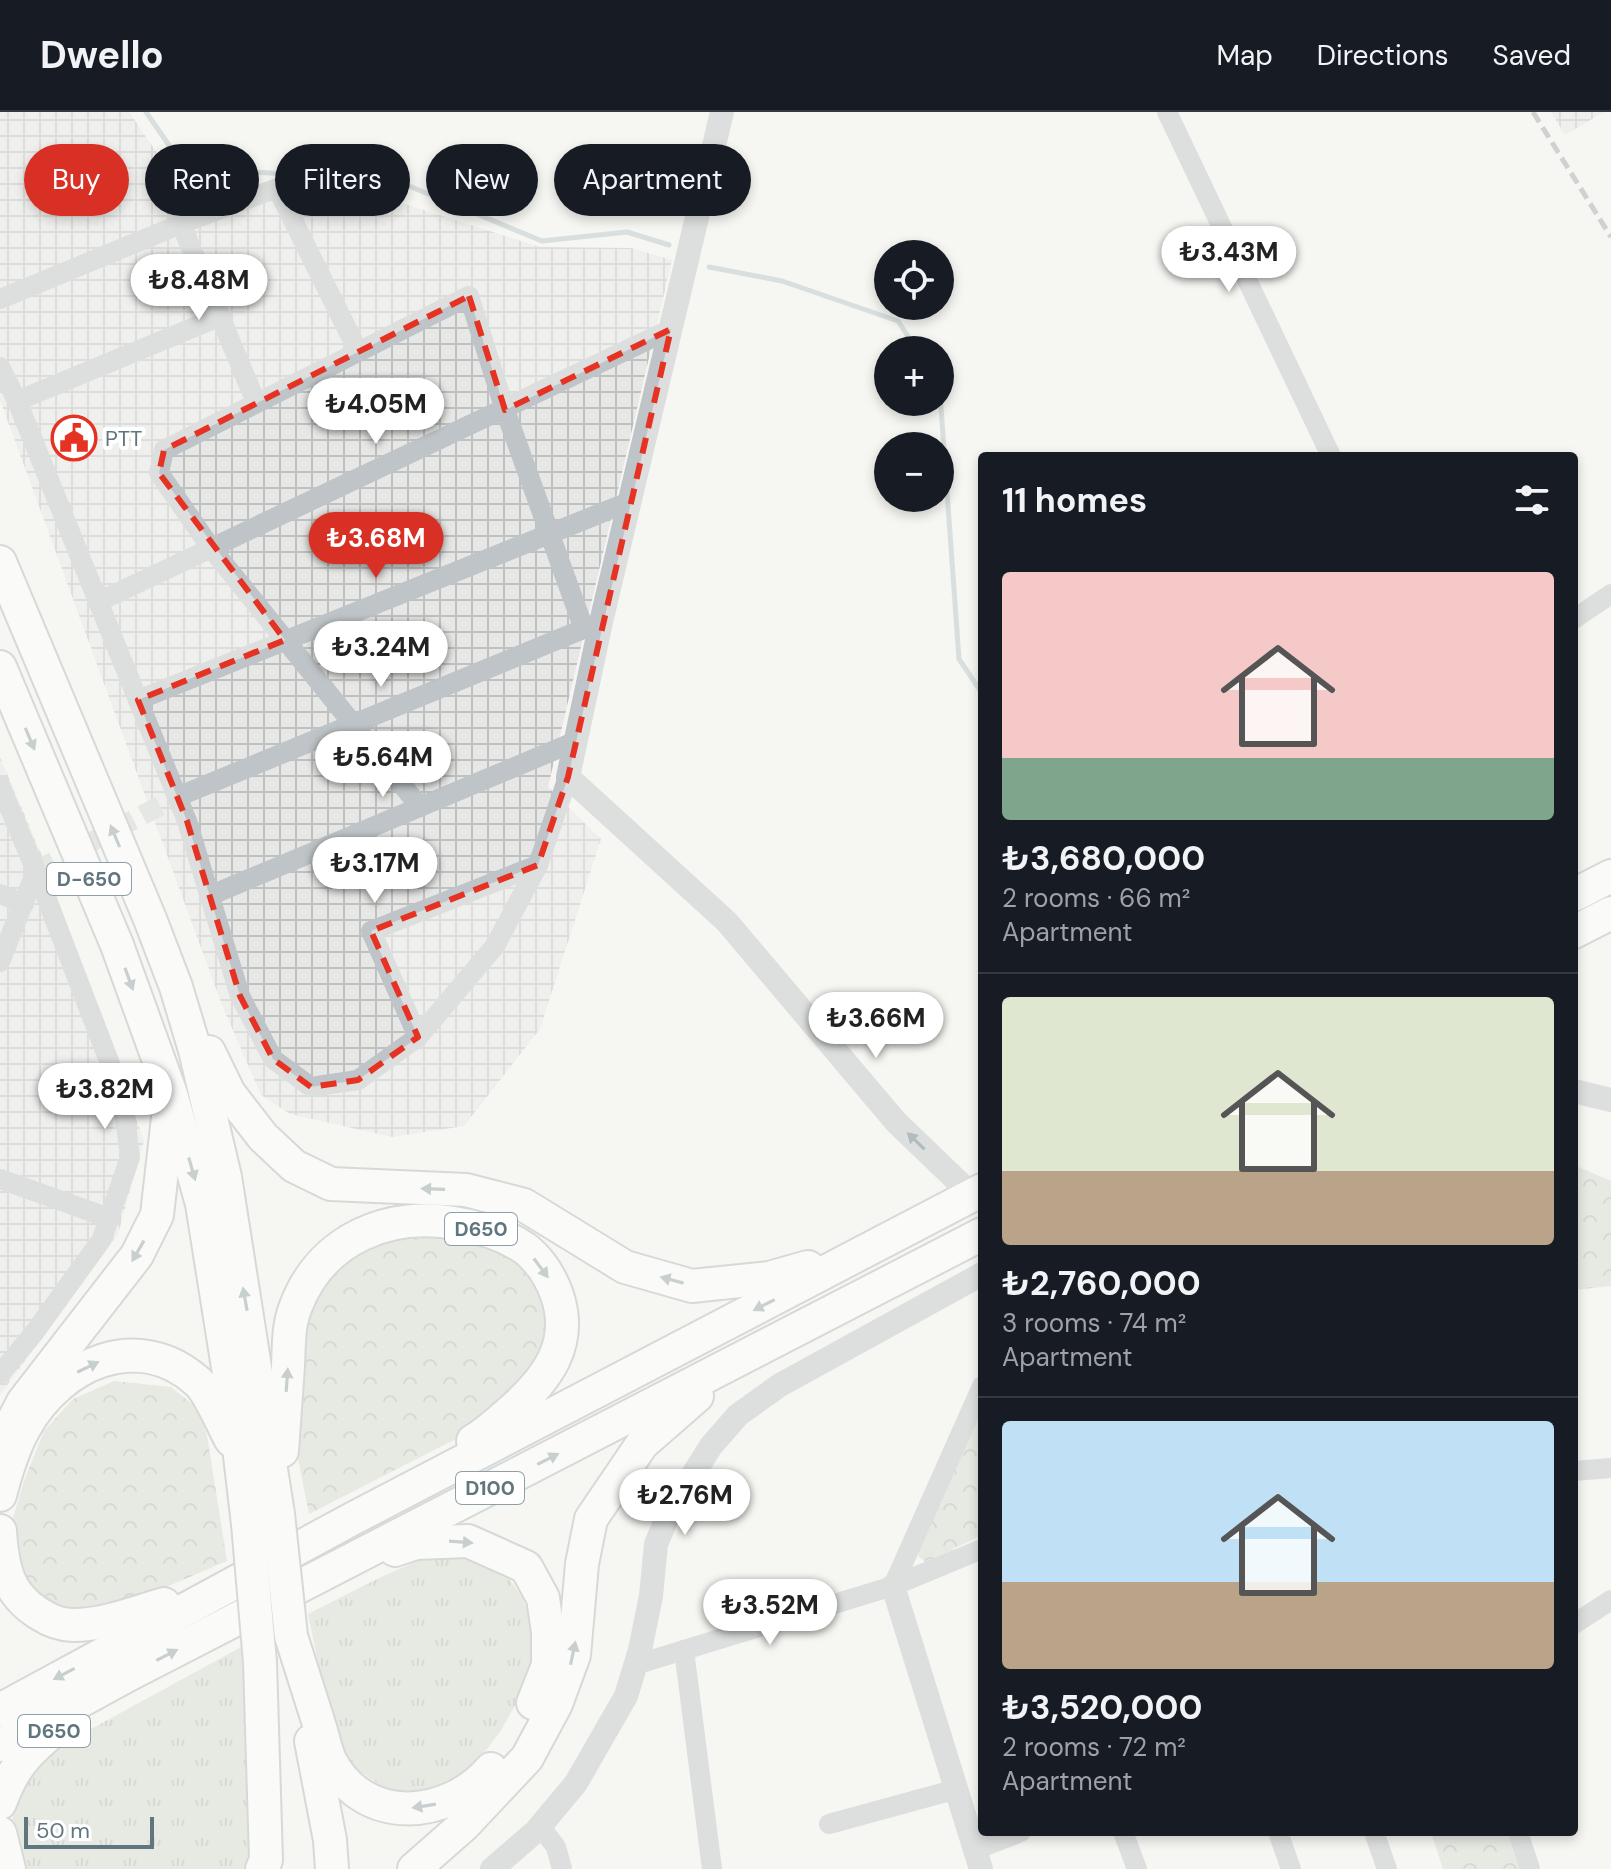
<!DOCTYPE html>
<meta charset="utf-8">
<style>
:root{--surface:#171b24;--page:#20242c;--text:#f1f3f6;--muted:#9ea1a6;--line:#363941;--accent:#d93025}
body{margin:0;font-family:"DM Sans",sans-serif;background:var(--page);color:var(--text);height:100vh;display:flex;flex-direction:column;font-size:30px;white-space:nowrap}
*{box-sizing:border-box;margin:0}
p{font-size:26px;color:var(--muted)}
.icon{flex:none;width:44px;height:44px;fill:none;stroke:currentColor;stroke-width:2;stroke-linecap:round;stroke-linejoin:round}
.map{position:relative;flex:1;overflow:hidden}
.drawer{position:absolute;left:978px;top:340px;width:600px;height:1384px;display:flex;flex-direction:column;background:var(--surface);border-radius:8px;box-shadow:0 4px 12px #0003}
.drawer>*{flex:none}
.banner{position:absolute;left:24px;top:32px;width:760px;height:72px;display:flex;gap:16px}
.buttons{position:absolute;left:874px;top:128px;display:grid;gap:16px}
.buttons a{display:grid;place-items:center;width:80px;height:80px;border-radius:50%;background:var(--surface);box-shadow:0 4px 12px #0003;font-size:40px}
.scale{position:absolute;left:24px;bottom:20px;width:130px;box-sizing:border-box;padding-left:8px;border:4px solid #60767e;border-top:0;font-size:22px;line-height:28px;white-space:nowrap;color:#60767e;-webkit-text-stroke:6px #fff;paint-order:stroke}
.price{position:absolute;translate:-50% -68px;padding:0 18px;border-radius:28px;background:#fff;color:#222;font-size:26px;line-height:52px;filter:drop-shadow(0 2px 4px #0008)}
.price::after{content:'';position:absolute;left:50%;top:48px;width:24px;height:18px;margin-left:-12px;background:inherit;clip-path:polygon(0 0,100% 0,50% 100%)}
.price.active{background:var(--accent);color:#fff}
ul{padding:0;list-style:none}
li{display:grid;align-content:center;gap:16px;height:424px;padding:0 24px}
li+li{border-top:2px solid var(--line)}
li span{display:grid;place-items:center;height:248px;border-radius:8px;color:#555}
li>.icon{margin-inline-start:auto}
span .icon{width:144px;height:144px;fill:#fffc;stroke-width:1}
li b{font-size:34px}
h2{display:flex;justify-content:space-between;align-items:center;height:96px;padding:0 24px;font-size:34px}
.pill{padding:0 28px;border-radius:36px;background:var(--surface);box-shadow:0 4px 12px #0003;font-size:28px;line-height:72px}
.pill.active{background:var(--accent);color:#fff}
header{display:flex;align-items:center;gap:48px;box-sizing:border-box;height:112px;padding:0 40px;background:var(--surface);border-bottom:2px solid var(--line)}
header strong{font-size:38px}
nav{display:flex;gap:44px;margin-inline-start:auto;font-size:28px}
.map>svg:first-child{display:block}
.industrial{fill:url(#industrial-grid)}
.grass{fill:url(#grass-tufts)}
.forest{fill:url(#forest-crowns)}
.lines{fill:none;stroke-linecap:round;stroke-linejoin:round}
.stream{stroke:#b4c4c6;stroke-width:5}
.minor-tunnel{stroke:#d0d5d5;stroke-width:20;stroke-dasharray:20 10;stroke-linecap:butt}
.trunk-casing{stroke:#b2b7b9;stroke-width:36}
.minor{stroke:#bec4c7;stroke-width:20}
.tertiary{stroke:#bec4c7;stroke-width:24}
.trunk{stroke:#fff;stroke-width:32}
.rail{stroke:#9da7ab;stroke-width:5;stroke-dasharray:12 6;stroke-linecap:butt}
.trunk-bridge-casing{stroke:#b2b7b9;stroke-width:36;stroke-linecap:butt}
.trunk-bridge{stroke:#fff;stroke-width:32}
.oneway{fill:#909fa5}
.oneway2{fill:#60767e}
.marked{fill:none;stroke:#e53223;stroke-width:6;stroke-dasharray:16 10;stroke-linejoin:round}
.labels{text-anchor:middle;dominant-baseline:central;stroke-width:8;stroke-linejoin:round;paint-order:stroke}
.shield{fill:#fff;stroke:#909fa5;stroke-width:2}
.shield-label{font-size:20px;font-weight:bold;fill:#60767e}
.poi-label{font-size:22px;fill:#60767e;stroke:#fff;text-anchor:start}
</style>
<header>
<strong>Dwello</strong>
<nav><a>Map</a><a>Directions</a><a>Saved</a></nav>
</header>
<div class="map">
<svg width="1611" height="1757" viewBox="0 0 1611 1757">
<defs>
<pattern id="industrial-grid" width="8" height="8" patternUnits="userSpaceOnUse" patternTransform="scale(2)"><rect width="8" height="8" fill="#e7e7e6"/><path d="M0 4h8M4 0v8" fill="none" stroke="#bfc0c0"/></pattern>
<pattern id="grass-tufts" width="24" height="20" patternUnits="userSpaceOnUse" patternTransform="scale(2)"><rect width="24" height="20" fill="#d6dbd1"/><path d="M3 7l-1-3M5 7V3M7 7l1-3M15 17l-1-3M17 17v-4M19 17l1-3" fill="none" stroke="#b1b6af"/></pattern>
<pattern id="forest-crowns" width="20" height="18" patternUnits="userSpaceOnUse" patternTransform="scale(2)"><rect width="20" height="18" fill="#d6dbd1"/><path d="M2 6a3 3 0 1 1 6 0M12 15a3 3 0 1 1 6 0" fill="none" stroke="#b1b6af"/></pattern>
</defs>
<rect width="100%" height="100%" fill="#f6f5f2"/>
<g class="industrial">
<path d="M0,0H129L162,48L242,71L380,84L540,135L631,136L672,148L548,675L601,727L540,917L464,1014L392,1025L290,1002L261,983L222,893L0,288Z"/>
<path d="M1551,0H1604L1565,23Z"/>
<path d="M0,645L43,746L144,1029L118,1122L0,1283Z"/>
</g>
<g class="grass">
<path d="M433,1442L470,1446L502,1457L522,1485L534,1514L531,1565L500,1620L471,1658L426,1682L390,1680L358,1658L342,1641L329,1603L308,1502L379,1466Z"/>
<path d="M243,1534L256,1739L250,1757H23L10,1722L18,1676L60,1634Z"/>
</g>
<g class="forest">
<path d="M1574,1053L1611,1069V1174L1574,1178Z"/>
<path d="M390,1125L452,1126L516,1147L549,1185L548,1232L493,1308L309,1402L294,1327L298,1240L318,1173L352,1140Z"/>
<path d="M114,1269L171,1275L197,1296L207,1323L227,1449L129,1491L69,1496L46,1490L25,1471L10,1416L24,1369L44,1319L73,1287Z"/>
<path d="M982,1285V1423L953,1437L949,1447L932,1455L918,1444L922,1426Z"/>
<path d="M1431,1720H1510L1520,1757H1443Z"/>
</g>
<g class="lines">
<g class="stream">
<path d="M146,0L173,39L240,59L397,69L542,129L627,120L669,133"/>
<path d="M709,155L782,169L898,209L917,238"/>
<path d="M940,281L959,547L982,581"/>
</g>
<path class="minor-tunnel" d="M36,759L177,685"/>
<g class="trunk-casing">
<g id="trunk">
<path d="M0,450L150,807L176,875L195,938L225,1065L278,1402"/>
<path d="M0,555L117,833L171,982L202,1092L234,1293L248,1412"/>
<path d="M1574,783L1611,764"/>
<path d="M1574,820L1611,801"/>
<path d="M209,940L229,981L263,1025L294,1054L331,1072L466,1078L524,1093L625,1155L692,1174L769,1166L808,1155"/>
<path d="M0,1334L23,1290L137,1143L157,1103L169,997"/>
<path d="M282,1339C284,1311 286,1282 288,1254C289,1234 288,1213 296,1194C322,1126 391,1098 459,1112C483,1116 508,1124 527,1138C541,1150 551,1166 557,1183C574,1233 546,1268 511,1299C498,1310 488,1320 473,1329"/>
<path d="M0,1383C6,1360 13,1336 25,1315C60,1252 138,1216 198,1270C210,1281 222,1312 231,1328"/>
<path d="M0,1419C1,1436 4,1459 12,1474C23,1494 50,1513 73,1513C104,1513 134,1501 164,1492"/>
<path d="M395,1438L416,1431L468,1429L526,1455L543,1486L548,1520V1553L533,1591"/>
<path d="M291,1524C300,1553 310,1583 319,1612C323,1624 325,1637 330,1648C364,1714 447,1708 491,1657"/>
<path d="M260,1550L266,1748L262,1757"/>
<path d="M0,1598L352,1407L982,1078"/>
<path d="M311,1629L330,1728L332,1757"/>
<path d="M0,1633L128,1563L982,1122"/>
<path d="M0,1691C13,1655 27,1640 57,1616"/>
<path d="M0,1721L9,1757"/>
<path d="M414,1757L464,1713L527,1646L556,1592L574,1543L582,1452L591,1407L642,1332L697,1284"/>
</g>
</g>
<g class="minor">
<path d="M1167,0L1331,344"/>
<path d="M181,112L256,290"/>
<path d="M0,187L181,112L277,76L358,239"/>
<path d="M0,255L17,289L187,709L240,884L273,947L311,975L358,968L418,925L495,834L538,753L568,665"/>
<path d="M17,289L221,204"/>
<path d="M98,490L671,217"/>
<path d="M1574,507L1611,482"/>
<path d="M138,588L631,389"/>
<path d="M0,673L36,759L0,850"/>
<path d="M177,685L593,513"/>
<path d="M420,695L211,436L159,361L164,338L469,184L505,298L584,517"/>
<path d="M0,782L24,792"/>
<path d="M209,784L574,630"/>
<path d="M418,925L371,819L538,753"/>
<path d="M0,1067L109,1106"/>
<path d="M0,1262L34,1221L102,1127L130,1045L122,983L36,759"/>
<path d="M1574,1359L1611,1356"/>
<path d="M893,1474L982,1274"/>
<path d="M1574,1512L1611,1488"/>
<path d="M684,1538L712,1757"/>
<path d="M635,1553L893,1474L982,1437"/>
<path d="M829,1712L957,1677"/>
<path d="M540,1714L556,1735L562,1757"/>
<path d="M1123,1720L1137,1757"/>
<path d="M1278,1720L1291,1757"/>
<path d="M1374,1720L1387,1757"/>
<path d="M1518,1720L1530,1757"/>
<path d="M975,1738L1021,1720"/>
</g>
<g class="tertiary">
<path d="M722,0L601,510L568,665L727,810L896,1010L972,1083"/>
<path d="M1574,979L1611,988"/>
<path d="M893,1474L981,1757"/>
<path d="M492,1757L536,1719L576,1671L626,1584L640,1538L651,1484L656,1432L670,1399L711,1334L738,1303L780,1273L982,1162"/>
</g>
<use href="#trunk" class="trunk"/>
<path class="rail" d="M1533,0L1611,125"/>
<g class="trunk-bridge-casing">
<g id="trunk-bridge">
<path d="M278,1402L291,1524"/>
<path d="M248,1412L260,1550"/>
</g>
</g>
<use href="#trunk-bridge" class="trunk-bridge"/>
</g>
<defs><path id="oneway-solid" d="M-6-.8H1V-3.2L6.5 0L1 3.2V.8H-6Z" transform="scale(2)"/></defs>
<g class="oneway">
<use href="#oneway-solid" transform="translate(30 627) rotate(67)"/>
<use href="#oneway-solid" transform="translate(115 724) rotate(-113)"/>
<use href="#oneway-solid" transform="translate(129 867) rotate(70)"/>
<use href="#oneway-solid" transform="translate(192 1057) rotate(74)"/>
<use href="#oneway-solid" transform="translate(433 1077) rotate(-178)"/>
<use href="#oneway-solid" transform="translate(138 1139) rotate(120)"/>
<use href="#oneway-solid" transform="translate(541 1156) rotate(53)"/>
<use href="#oneway-solid" transform="translate(672 1168) rotate(-165)"/>
<use href="#oneway-solid" transform="translate(245 1187) rotate(-100)"/>
<use href="#oneway-solid" transform="translate(764 1193) rotate(153)"/>
<use href="#oneway-solid" transform="translate(88 1255) rotate(-26)"/>
<use href="#oneway-solid" transform="translate(287 1268) rotate(-86)"/>
<use href="#oneway-solid" transform="translate(548 1347) rotate(-27)"/>
<use href="#oneway-solid" transform="translate(461 1430) rotate(4)"/>
<use href="#oneway-solid" transform="translate(573 1541) rotate(-78)"/>
<use href="#oneway-solid" transform="translate(167 1543) rotate(-27)"/>
<use href="#oneway-solid" transform="translate(64 1562) rotate(152)"/>
<use href="#oneway-solid" transform="translate(424 1694) rotate(171)"/>
</g>
<use class="oneway2" href="#oneway-solid" transform="translate(916 1029) rotate(-136)"/>
<path d="M0 0H1611V1757H0ZM469,184L505,298L671,217L568,665L538,753L371,819L418,925L358,968L311,975L273,947L240,884L187,709L138,588L285,528L159,361L164,338Z" fill="#f6f5f2" fill-opacity=".55" fill-rule="evenodd"/>
<path class="marked" d="M469,184L505,298L671,217L568,665L538,753L371,819L418,925L358,968L311,975L273,947L240,884L187,709L138,588L285,528L159,361L164,338Z"/>
<defs>
<g id="civic-ring" transform="scale(2.3)"><circle r="9.5" fill="#fff" stroke="#e53223" stroke-width="1.5"/><path d="M-.6-6.5H3V-4.5H.6V-3L4-1V1h2V6H-6V1h2V-1L-.6-3ZM-1.2 2.5V6h2.4V2.5Z" fill="#e53223"/></g>
</defs>
<g fill-rule="evenodd">
<use href="#civic-ring" x="74" y="326"/>
</g>
<g class="labels">
<g class="shield">
<rect x="47" y="751" width="84" height="32" rx="6"/>
<rect x="445" y="1101" width="72" height="32" rx="6"/>
<rect x="456" y="1360" width="68" height="32" rx="6"/>
<rect x="18" y="1603" width="72" height="32" rx="6"/>
</g>
<g class="shield-label">
<text x="89" y="767">D-650</text>
<text x="481" y="1117">D650</text>
<text x="490" y="1376">D100</text>
<text x="54" y="1619">D650</text>
</g>
<g class="poi-label">
<text x="105" y="326">PTT</text>
</g>
</g>
</svg>
<div class="buttons">
<a><svg class="icon" aria-label="locate" viewBox="0 0 24 24"><circle cx="12" cy="12" r="6"/><path d="M12 2v4M12 18v4M2 12h4M18 12h4"/></svg></a>
<a>+</a>
<a>−</a>
</div>
<div class="scale">50 m</div>
<b class="price" style="left:1229px;top:182px">₺3.43M</b>
<b class="price" style="left:199px;top:210px">₺8.48M</b>
<b class="price" style="left:376px;top:334px">₺4.05M</b>
<b class="price active" style="left:376px;top:468px">₺3.68M</b>
<b class="price" style="left:381px;top:577px">₺3.24M</b>
<b class="price" style="left:383px;top:687px">₺5.64M</b>
<b class="price" style="left:375px;top:793px">₺3.17M</b>
<b class="price" style="left:876px;top:948px">₺3.66M</b>
<b class="price" style="left:105px;top:1019px">₺3.82M</b>
<b class="price" style="left:685px;top:1425px">₺2.76M</b>
<b class="price" style="left:770px;top:1535px">₺3.52M</b>
<div class="banner">
<a class="pill active">Buy</a>
<a class="pill">Rent</a>
<a class="pill">Filters</a>
<a class="pill">New</a>
<a class="pill">Apartment</a>
</div>
<section class="drawer">
<h2>11 homes<svg class="icon" aria-label="filters" viewBox="0 0 24 24"><path d="M4 7h16M4 17h16"/><circle cx="9" cy="7" r="2"/><circle cx="15" cy="17" r="2"/></svg></h2>
<ul>
<li><span style="background:linear-gradient(#f6c9c9 75%,#7fa58c 0)"><svg class="icon" aria-label="home" viewBox="0 0 24 24"><path d="M3 11l9-7 9 7M6 9v11h12V9"/></svg></span><div><b>₺3,680,000</b><p>2 rooms · 66 m²</p><p>Apartment</p></div></li>
<li><span style="background:linear-gradient(#dfe7d0 70%,#b9a48a 0)"><svg class="icon" aria-label="home" viewBox="0 0 24 24"><path d="M3 11l9-7 9 7M6 9v11h12V9"/></svg></span><div><b>₺2,760,000</b><p>3 rooms · 74 m²</p><p>Apartment</p></div></li>
<li><span style="background:linear-gradient(#bfe0f5 65%,#b9a48a 0)"><svg class="icon" aria-label="home" viewBox="0 0 24 24"><path d="M3 11l9-7 9 7M6 9v11h12V9"/></svg></span><div><b>₺3,520,000</b><p>2 rooms · 72 m²</p><p>Apartment</p></div></li>
</ul>
</section>
</div>
